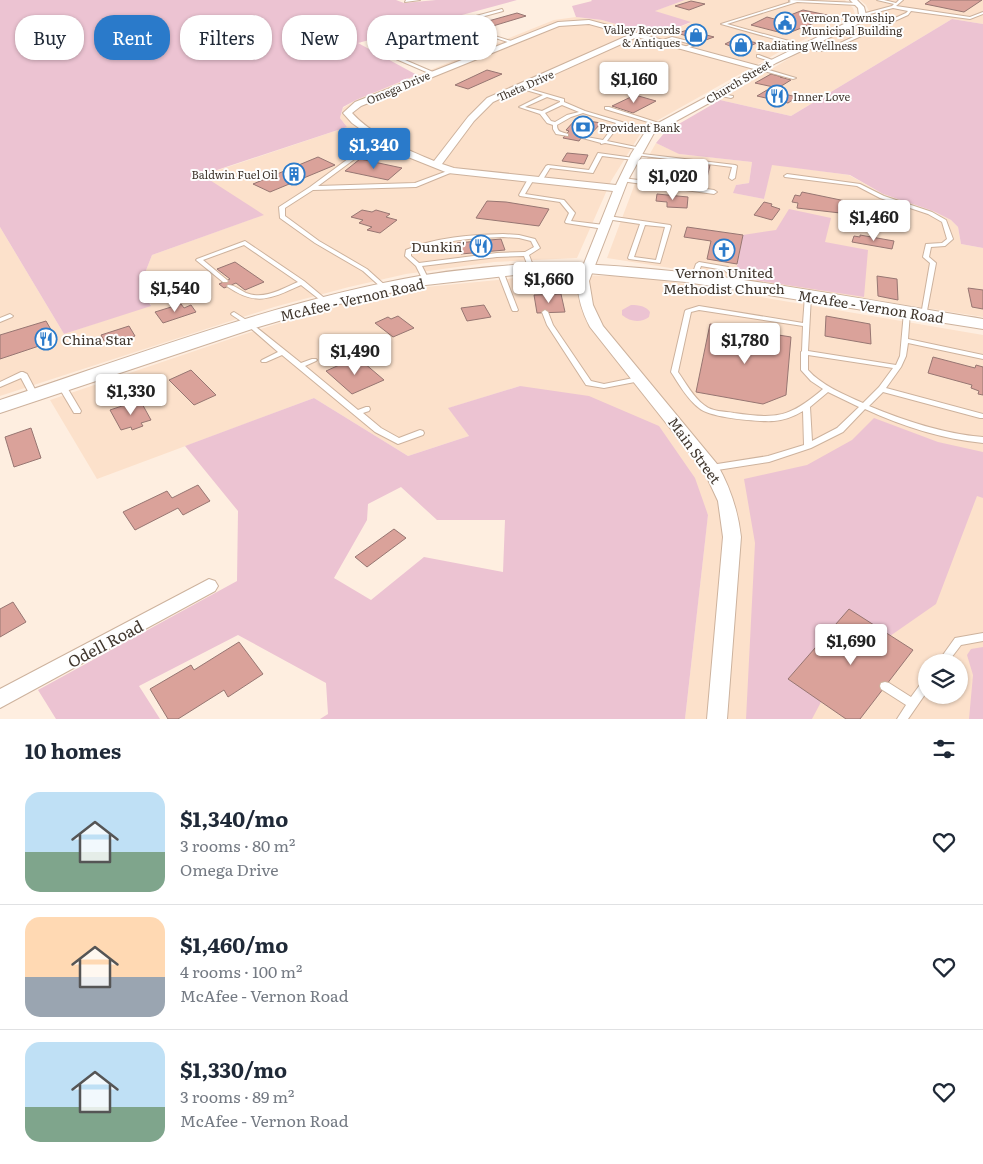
<!DOCTYPE html>
<meta charset="utf-8">
<style>
:root{--surface:#fff;--page:#f6f6f7;--text:#1f2937;--muted:#747a83;--line:#e0e1e3;--accent:#2a7aca}
body{margin:0;font-family:Literata,serif;background:var(--page);color:var(--text);height:100vh;display:flex;flex-direction:column;font-size:19px;white-space:nowrap}
*{box-sizing:border-box;margin:0}
p{font-size:16px;color:var(--muted)}
.icon{flex:none;width:28px;height:28px;fill:none;stroke:currentColor;stroke-width:2;stroke-linecap:round;stroke-linejoin:round}
.map{position:relative;height:719px;overflow:hidden}
.sheet{display:flex;flex-direction:column;background:var(--surface);flex:1}
.sheet>*{flex:none}
.top-card{position:absolute;left:15px;top:15px;width:500px;height:45px;display:flex;gap:10px}
.fabs{position:absolute;left:918px;top:654px;display:grid;gap:10px}
.fabs a{display:grid;place-items:center;width:50px;height:50px;border-radius:50%;background:var(--surface);box-shadow:0 1px 4px #0004;font-size:25px}
.price{position:absolute;translate:-50% -42px;padding:0 11px;border-radius:5px;background:#fff;color:#222;font-size:16px;line-height:32px;filter:drop-shadow(0 1px 2px #0008)}
.price::after{content:'';position:absolute;left:50%;top:30px;width:15px;height:11px;margin-left:-8px;background:inherit;clip-path:polygon(0 0,100% 0,50% 100%)}
.price.selected{background:var(--accent);color:#fff}
ul{padding:0;list-style:none}
li{display:flex;align-items:center;gap:15px;height:125px;padding:0 25px}
li+li{border-top:1px solid var(--line)}
li span{display:grid;place-items:center;flex:none;width:140px;height:100px;border-radius:15px;color:#555}
li>.icon{margin-inline-start:auto}
span .icon{width:60px;height:60px;fill:#fffc;stroke-width:1}
li b{font-size:21px}
h2{display:flex;justify-content:space-between;align-items:center;height:60px;padding:0 25px;font-size:21px}
.pill{padding:0 18px;border-radius:20px;background:var(--surface);box-shadow:0 1px 4px #0004;font-size:18px;line-height:45px}
.pill.selected{background:var(--accent);color:#fff}
.map>svg:first-child{display:block}
.built{fill:#fce1cb;fill-rule:evenodd}
.green{fill:#ecc3d2;fill-rule:evenodd}
.building{fill:#daa29a;stroke:#977672}
.lines{fill:none;stroke-linecap:round;stroke-linejoin:round}
.lane-casing{stroke:#cdb29d;stroke-width:2}
.street-casing{stroke:#cdb29d;stroke-width:2}
.secondary-casing{stroke:#cdb29d;stroke-width:2}
.lane{fill:#fff;fill-rule:evenodd}
.street{fill:#fff;fill-rule:evenodd}
.secondary{fill:#fff;fill-rule:evenodd}
.labels{text-anchor:middle;dominant-baseline:central;stroke-width:4;stroke-linejoin:round;paint-order:stroke}
.far-poi-label{font-size:11px;fill:#40362d;stroke:#fefefe;text-anchor:start}
.far-street-label{font-size:11px;fill:#40362d;stroke:#fefefe}
.poi-label{font-size:14px;fill:#40362d;stroke:#fefefe;text-anchor:end}
.street-label{font-size:14px;fill:#40362d;stroke:#fefefe}
.near-street-label{font-size:16px;fill:#40362d;stroke:#fefefe}
</style>
<div class="map">
<svg width="983" height="719" viewBox="0 0 983 719">
<rect width="100%" height="100%" fill="#feeee0"/>
<g class="built">
<path d="M685,0H845L853,8L855,14L852,18L788,47L644,128L611,181L577,258L494,262L406,274L349,287L274,307L0,396V227L64,334L151,305L140,286L152,255L263,215L201,176L347,127L340,118L343,108L356,100L554,20L576,17L602,20L656,36L690,23L654,11Z"/>
<path d="M860,0H983V24L952,19L791,116L720,100L803,50L865,22L871,15L866,5Z"/>
<path d="M656,143L680,154L752,162L749,183L736,185L734,193L764,199L771,164L849,175L883,194L933,211L951,220L958,227L961,244L983,248V317L607,258L639,173Z"/>
<path d="M547,275L621,276L655,279L983,335V719H685L708,514L520,386L449,408L469,436L408,456L314,398L97,479L50,400L233,338L329,307L381,295L426,287ZM926,662H959V695H926Z"/>
</g>
<g class="green">
<path d="M0,0H396L404,3L436,0H517L358,43L417,75L356,100L343,107L340,118L347,127L202,175L264,215L152,255L140,286L151,306L64,334L0,227Z"/>
<path d="M591,0H685L655,11L691,22L656,36L602,20L576,17L572,6L592,1Z"/>
<path d="M952,19L983,24V248L961,244L958,227L951,220L933,211L883,194L850,175L772,165L764,199L733,193L736,185L749,183L752,162L679,154L656,143L665,132L720,100L791,116Z"/>
<path d="M789,209L831,218L825,242L868,250L864,297L748,279L737,266L743,235L776,230Z"/>
<path d="M631,305C639,305 646,306 650,312L649,317C641,323 630,322 622,315V310Z"/>
<path d="M520,386L589,396L659,426L695,478L708,515L685,719H320L328,714L326,683L238,635L139,686L160,719H56L38,690L237,581L238,511L185,446L314,398L408,456L469,436L448,408ZM401,487L437,520H505L503,572L424,557L371,600L334,578L367,520L368,504Z"/>
<path d="M874,418L938,442L983,452V498L977,496L936,604L890,636L821,702L812,719H746L755,543L744,479L807,465L852,440Z"/>
<path d="M983,647V719H969L973,675L967,655L971,649Z"/>
</g>
<g class="building">
<path d="M931,0H982L964,12L925,4Z"/>
<path d="M691,1L705,4L689,10L675,6Z"/>
<path d="M803,10L832,16L786,34L751,25L767,17L778,20Z"/>
<path d="M517,13L526,16L483,29L474,25Z"/>
<path d="M688,30L714,37L703,41L677,33Z"/>
<path d="M449,31L458,35L403,51L394,46Z"/>
<path d="M735,39L744,40L757,43L740,50L725,44Z"/>
<path d="M487,70L502,74L468,89L455,85Z"/>
<path d="M771,74L782,77H780L791,80L778,88L755,83Z"/>
<path d="M767,90L797,97L788,103L757,96Z"/>
<path d="M635,95L656,101L633,113L612,106Z"/>
<path d="M576,119L601,123L590,135L584,134L579,141L563,138L569,131L566,130Z"/>
<path d="M567,153L588,155L584,164L562,161Z"/>
<path d="M318,157L335,165L270,192L253,184Z"/>
<path d="M360,159L402,168L388,180L345,171Z"/>
<path d="M677,161L710,165L707,178L673,174Z"/>
<path d="M802,192L860,204V206L868,208L866,216L797,208L798,203L792,202L795,195L800,196Z"/>
<path d="M657,194L688,197L687,208L667,207V202L656,201Z"/>
<path d="M487,201L506,202L549,209L539,226L476,218Z"/>
<path d="M764,202L772,204L771,206L780,209L772,220L754,215Z"/>
<path d="M362,210L372,212L376,210L390,214L386,217L397,220L380,233L367,230L372,227L359,223L363,220L351,217Z"/>
<path d="M687,227L743,235L737,264L707,259L711,241L684,237Z"/>
<path d="M860,235L894,241L892,249L852,242L854,236L860,237Z"/>
<path d="M501,239L505,250L461,254L457,243Z"/>
<path d="M235,262L264,282L245,290L236,283L224,288L219,284L230,279L217,269Z"/>
<path d="M877,276L897,279L898,300L878,296Z"/>
<path d="M968,288L983,290V309L972,307Z"/>
<path d="M561,294L565,312L537,313L534,295Z"/>
<path d="M181,304L184,308L191,305L196,312L163,323L155,312Z"/>
<path d="M484,305L491,317L467,321L461,308Z"/>
<path d="M398,316L414,328L393,337L375,323L388,317L391,319Z"/>
<path d="M826,316L870,324L871,344L825,336Z"/>
<path d="M46,321L57,340L0,359V335Z"/>
<path d="M710,324L791,337L786,395L763,404L696,392Z"/>
<path d="M129,326L135,336L107,346L101,335Z"/>
<path d="M357,357L384,380L352,394L326,371Z"/>
<path d="M933,357L975,368L976,365L983,367V395L978,394L979,391L971,388L972,385L928,373Z"/>
<path d="M191,370L216,395L194,405L169,380Z"/>
<path d="M140,400L151,420L141,423L143,426L132,430L131,427L121,430L110,410Z"/>
<path d="M31,428L41,458L14,467L5,437Z"/>
<path d="M198,485L210,501L183,515L178,508L135,530L123,512L167,491L172,498Z"/>
<path d="M394,529L406,538L367,567L355,557Z"/>
<path d="M13,602L26,622L0,637V609Z"/>
<path d="M849,609L913,650L860,719H846L788,679Z"/>
<path d="M239,642L263,674L228,697L224,690L178,719H168L150,689L191,665L194,670Z"/>
</g>
<g class="lines">
<g class="lane-casing">
<g id="lane">
<path d="M406,0H420L405,2Z"/>
<path d="M791,0L858,3L860,4L858,5L797,2L727,24L818,49H827L906,13L908,11L893,8L862,16V14L892,6L894,4L877,0H884L896,3L899,0H903L896,6L970,17L983,12V14L970,19L911,11L908,15L828,51H817L721,24L791,2L789,1Z"/>
<path d="M502,9L503,11L463,22L460,25L511,41V43L458,26L437,30L382,46L380,49L384,51L433,72V74H431L382,53L376,49L379,44L436,28L457,24L461,20Z"/>
<path d="M672,37L696,43L697,44L686,49H685V47L691,44L672,39L662,42L660,41Z"/>
<path d="M757,55H759L775,61L773,62L757,57Z"/>
<path d="M757,67H759L796,78L793,79L757,69Z"/>
<path d="M519,86L564,99V102L585,111L652,131L650,132L620,124L607,141L641,148V150L605,143L601,144V143L579,137L581,136L603,140L616,123L583,113L571,117L557,125C557,132 561,132 568,134V136L556,134L553,129V125L547,123L540,114L519,107L543,95L519,88ZM547,97L560,101V102L542,111L525,107ZM562,105L579,112L567,115L555,122L551,121L545,113Z"/>
<path d="M717,93L733,96V97L731,98L717,95Z"/>
<path d="M605,107H609L662,124L658,125L605,109Z"/>
<path d="M396,145H398V147L360,155L318,186L415,183L450,170L455,171L416,187L313,190L285,208V216L319,241L367,269L387,287L388,288L385,290L383,289L363,271L315,243L280,218L279,207L310,187L356,153Z"/>
<path d="M598,153L634,158L636,159L634,160L602,156L593,173L550,168L542,181L540,182L537,180L546,166L548,165L589,170Z"/>
<path d="M634,153L735,165L737,166L735,178L732,180L729,178L732,167L636,155H634Z"/>
<path d="M787,174L860,184L884,196L932,212L946,220L953,239L945,246L931,247L929,257L936,263L926,316H922L921,315L930,263L923,257L926,244L942,243L947,239L942,222L928,214L880,198L857,186L785,177L784,176Z"/>
<path d="M531,177L534,179L525,194L564,200L575,213L571,221L604,225L607,227L604,229L566,223L565,222L569,213L560,202L520,196L519,195L528,179Z"/>
<path d="M623,178L714,190L717,192L714,194L621,181L620,180Z"/>
<path d="M608,216L670,225L671,226L660,263L629,259L628,258L640,224L606,219V217ZM645,225L665,227L656,260L634,257Z"/>
<path d="M503,234L519,235L535,239L540,248L529,255L534,268L533,269H529L524,256L497,257L422,266L429,280L426,282L423,280L416,266L405,256L406,250C436,237 471,235 503,234ZM503,237L519,238L531,241L534,247L525,252L497,253L419,263L411,256V252C440,240 473,238 503,237Z"/>
<path d="M245,241L304,281L328,301L329,302L328,303H324L301,285C272,298 257,307 228,287L227,286L228,285C235,285 240,290 246,293C264,300 282,289 298,282L244,245L203,260L227,280L228,281L227,282H223L196,260L197,259Z"/>
<path d="M699,262L728,267L735,274L732,284L729,286L726,284L729,274L724,270L701,266L696,279H692L691,278L696,264Z"/>
<path d="M500,269L503,271L518,310L517,311H513L512,310L497,271Z"/>
<path d="M808,294L811,296L808,351L896,365L900,356L904,312L907,310L910,312L908,339L983,355V359L908,343L906,356L901,367L886,388L983,414V418H980L883,392L869,406C905,421 944,434 983,437V443C942,439 902,426 865,409L843,432L811,448L769,462L711,471L708,470L707,468L708,466L711,465L768,456L804,445L803,411C795,416 785,420 774,421C759,422 710,418 699,408C687,399 679,384 671,372L685,311L686,310L699,306L803,323L805,296ZM699,310L803,326L802,351L801,352V370L811,381L823,389C789,418 777,419 734,413C724,411 712,412 704,405C693,397 686,383 678,372L691,312ZM808,355L893,368L879,387L863,403C845,395 821,385 808,370ZM828,392L859,407L837,428L812,441L810,407Z"/>
<path d="M545,310L548,312L553,325L591,381L604,384L638,377L642,379L640,381L604,388L586,385L547,325L542,312Z"/>
<path d="M234,312L251,323L301,363L312,359H316L317,360L316,361L305,366L358,410L366,407H369L370,409L369,411L363,413L381,428L399,438L420,430L423,431L424,433L423,435L398,444L375,432L282,355L266,362H262L261,361L262,360L278,352L247,325L232,315L231,314L232,313Z"/>
<path d="M10,314L13,316L12,317L0,322V318Z"/>
<path d="M21,372H23L27,374L38,395L37,397H31L21,378L0,387V382Z"/>
<path d="M59,384H65L81,411L80,413H74L58,386Z"/>
<path d="M983,633V641L961,645L948,662H938L940,659L955,638Z"/>
<path d="M926,681V693L908,719H897L906,705L881,689L880,686L881,683L885,682L889,683L911,697L922,682Z"/>
</g>
</g>
<g class="street-casing">
<g id="street">
<path d="M850,0H857L864,7L866,15L860,23L776,63L722,96L654,133L628,180L589,281L593,305L603,326L717,464C730,487 738,510 741,537L727,719H707L723,537L718,501L704,471L590,327C582,312 578,298 577,281L613,191L448,173L408,157L377,141L352,123L343,113L355,102L558,22L589,20L759,66L854,19L859,15L858,8ZM589,24L629,35L487,98L468,117L434,161C406,149 373,136 352,113L361,106L559,26ZM637,37L754,69L716,92L647,129L631,154L616,185L454,168L442,164L474,121L493,102Z"/>
<path d="M209,579L215,581L218,586L215,591L0,708V689Z"/>
</g>
</g>
<g class="secondary-casing">
<path id="secondary" d="M531,263C683,263 833,295 983,319V329L686,282L588,273H531L426,285L330,306L255,328L0,413V400C140,354 280,300 425,275C460,269 496,267 531,263Z"/>
</g>
<use href="#lane" class="lane"/>
<use href="#street" class="street"/>
<use href="#secondary" class="secondary"/>
</g>
<defs>
<g id="civic-ring" transform="scale(1.125)"><circle r="9.5" fill="#fefefe" stroke="#2a7aca" stroke-width="1.5"/><path d="M-.6-6.5H3V-4.5H.6V-3L4-1V1h2V6H-6V1h2V-1L-.6-3ZM-1.2 2.5V6h2.4V2.5Z" fill="#2a7aca"/></g>
<g id="shop-ring" transform="scale(1.125)"><circle r="9.5" fill="#fefefe" stroke="#2a7aca" stroke-width="1.5"/><path d="M-5-2.5h2.3a2.7 3.5 0 0 1 5.4 0H5L5.5 6h-11ZM-1.5-2.5h3a1.5 2.3 0 0 0-3 0Z" fill="#2a7aca"/></g>
<g id="restaurant-ring" transform="scale(1.125)"><circle r="9.5" fill="#fefefe" stroke="#2a7aca" stroke-width="1.5"/><path d="M-5-6h1v4h1v-4h1v4h1v-4h1v5L-1.5 .5V6h-2V.5L-5-1ZM5-6V6H3V1.5H1.5Q1.5-4 5-6Z" fill="#2a7aca"/></g>
<g id="bank-ring" transform="scale(1.125)"><circle r="9.5" fill="#fefefe" stroke="#2a7aca" stroke-width="1.5"/><path d="M-6-4H6V4H-6ZM0-2.3a2.3 2.3 0 1 0 0 4.6a2.3 2.3 0 1 0 0-4.6Z" fill="#2a7aca"/></g>
<g id="building-ring" transform="scale(1.125)"><circle r="9.5" fill="#fefefe" stroke="#2a7aca" stroke-width="1.5"/><path d="M-4-6H4V6H1V3H-1V6H-4ZM-2.5-4.3h1.7v1.8h-1.7ZM.8-4.3h1.7v1.8H.8ZM-2.5-1h1.7V.8h-1.7ZM.8-1h1.7V.8H.8Z" fill="#2a7aca"/></g>
<g id="church-ring" transform="scale(1.125)"><circle r="9.5" fill="#fefefe" stroke="#2a7aca" stroke-width="1.5"/><path d="M-1.2-6h2.4v3.5h3.3v2.4h-3.3V6h-2.4V-.1h-3.3v-2.4h3.3Z" fill="#2a7aca"/></g>
</defs>
<g fill-rule="evenodd">
<use href="#civic-ring" x="785" y="23"/>
<use href="#shop-ring" x="696" y="35"/>
<use href="#shop-ring" x="741" y="45"/>
<use href="#restaurant-ring" x="777" y="96"/>
<use href="#bank-ring" x="583" y="127"/>
<use href="#building-ring" x="294" y="174"/>
<use href="#restaurant-ring" x="481" y="246"/>
<use href="#church-ring" x="724" y="250"/>
<use href="#restaurant-ring" x="46" y="339"/>
</g>
<g class="labels">
<g class="far-poi-label">
<text x="801" y="17">Vernon Township<tspan x="801" dy="13">Municipal Building</tspan></text>
<text x="680" y="29" text-anchor="end">Valley Records<tspan x="680" dy="13">&amp; Antiques</tspan></text>
<text x="757" y="45">Radiating Wellness</text>
<text x="793" y="96">Inner Love</text>
<text x="599" y="127">Provident Bank</text>
<text x="278" y="174" text-anchor="end">Baldwin Fuel Oil</text>
</g>
<g class="far-street-label">
<text transform="translate(738 81) rotate(-31)">Church Street</text>
<text transform="translate(525 85) rotate(-24)">Theta Drive</text>
<text transform="translate(398 87) rotate(-23)">Omega Drive</text>
</g>
<g class="poi-label">
<text x="465" y="246">Dunkin'</text>
<text x="724" y="272" text-anchor="middle">Vernon United<tspan x="724" dy="16">Methodist Church</tspan></text>
<text x="62" y="339" text-anchor="start">China Star</text>
</g>
<g class="street-label">
<text transform="translate(352 299) rotate(-13)">McAfee - Vernon Road</text>
<text transform="translate(871 306) rotate(9)">McAfee - Vernon Road</text>
<text transform="translate(695 450) rotate(54)">Main Street</text>
</g>
<g class="near-street-label">
<text transform="translate(105 643) rotate(-28)">Odell Road</text>
</g>
</g>
</svg>
<div class="fabs">
<a><svg class="icon" aria-label="layers" viewBox="0 0 24 24"><path d="M12 4l9 5-9 5-9-5zM3 14l9 5 9-5"/></svg></a>
</div>
<b class="price" style="left:634px;top:104px">$1,160</b>
<b class="price selected" style="left:374px;top:170px">$1,340</b>
<b class="price" style="left:673px;top:201px">$1,020</b>
<b class="price" style="left:874px;top:242px">$1,460</b>
<b class="price" style="left:549px;top:304px">$1,660</b>
<b class="price" style="left:175px;top:313px">$1,540</b>
<b class="price" style="left:745px;top:365px">$1,780</b>
<b class="price" style="left:355px;top:376px">$1,490</b>
<b class="price" style="left:131px;top:416px">$1,330</b>
<b class="price" style="left:851px;top:666px">$1,690</b>
<div class="top-card">
<a class="pill">Buy</a>
<a class="pill selected">Rent</a>
<a class="pill">Filters</a>
<a class="pill">New</a>
<a class="pill">Apartment</a>
</div>
</div>
<section class="sheet">
<h2>10 homes<svg class="icon" aria-label="filters" viewBox="0 0 24 24"><path d="M4 7h16M4 17h16"/><circle cx="9" cy="7" r="2"/><circle cx="15" cy="17" r="2"/></svg></h2>
<ul>
<li><span style="background:linear-gradient(#bfe0f5 60%,#7fa58c 0)"><svg class="icon" aria-label="home" viewBox="0 0 24 24"><path d="M3 11l9-7 9 7M6 9v11h12V9"/></svg></span><div><b>$1,340/mo</b><p>3 rooms · 80 m²</p><p>Omega Drive</p></div><svg class="icon" aria-label="heart" viewBox="0 0 24 24"><path d="M12 20l-8-8c-3-5 5-10 8-4 3-6 11-1 8 4z"/></svg></li>
<li><span style="background:linear-gradient(#ffd9b3 60%,#9aa5b1 0)"><svg class="icon" aria-label="home" viewBox="0 0 24 24"><path d="M3 11l9-7 9 7M6 9v11h12V9"/></svg></span><div><b>$1,460/mo</b><p>4 rooms · 100 m²</p><p>McAfee - Vernon Road</p></div><svg class="icon" aria-label="heart" viewBox="0 0 24 24"><path d="M12 20l-8-8c-3-5 5-10 8-4 3-6 11-1 8 4z"/></svg></li>
<li><span style="background:linear-gradient(#bfe0f5 65%,#7fa58c 0)"><svg class="icon" aria-label="home" viewBox="0 0 24 24"><path d="M3 11l9-7 9 7M6 9v11h12V9"/></svg></span><div><b>$1,330/mo</b><p>3 rooms · 89 m²</p><p>McAfee - Vernon Road</p></div><svg class="icon" aria-label="heart" viewBox="0 0 24 24"><path d="M12 20l-8-8c-3-5 5-10 8-4 3-6 11-1 8 4z"/></svg></li>
</ul>
</section>
